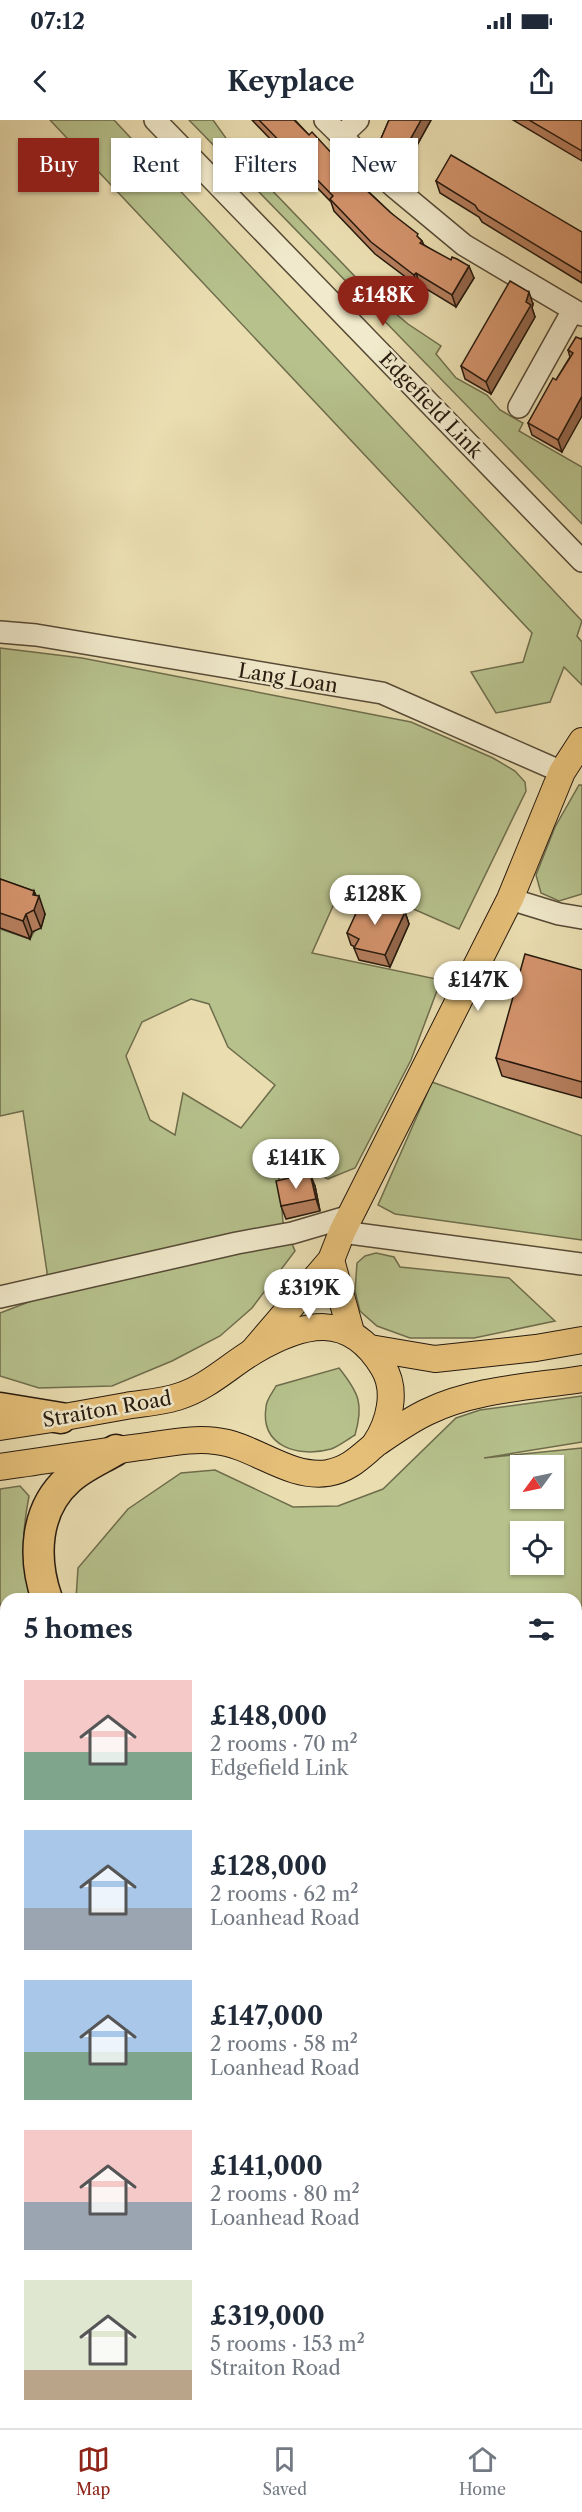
<!DOCTYPE html>
<meta charset="utf-8">
<style>
:root{--surface:#fff;--page:#f2f2f3;--text:#1f2937;--muted:#747a83;--line:#e0e1e3;--accent:#8f2418}
body{margin:0;font-family:"Libre Caslon Text",serif;background:var(--page);color:var(--text);height:100vh;display:flex;flex-direction:column;font-size:22px;white-space:nowrap}
*{box-sizing:border-box;margin:0}
p{font-size:20px;color:var(--muted)}
.icon{flex:none;width:33px;height:33px;fill:none;stroke:currentColor;stroke-width:2;stroke-linecap:round;stroke-linejoin:round}
.map{position:relative;flex:1;overflow:hidden}
.panel{position:absolute;left:0px;top:1473px;width:582px;height:836px;display:flex;flex-direction:column;background:var(--surface);border-radius:18px 18px 0 0;box-shadow:0 2px 4px #0004}
.panel>*{flex:none}
.hud{position:absolute;left:18px;top:18px;width:546px;height:54px;display:flex;gap:12px}
.needle{width:39px;rotate:237deg}
.controls{position:absolute;left:510px;top:1335px;display:grid;gap:12px}
.controls a{display:grid;place-items:center;width:54px;height:54px;border-radius:0px;background:var(--surface);box-shadow:0 2px 4px #0004;font-size:30px}
.price{position:absolute;translate:-50% -51px;padding:0 14px;border-radius:21px;background:#fff;color:#222;font-size:20px;line-height:39px;filter:drop-shadow(0 2px 3px #0008)}
.price::after{content:'';position:absolute;left:50%;top:36px;width:18px;height:14px;margin-left:-9px;background:inherit;clip-path:polygon(0 0,100% 0,50% 100%)}
.price.selected{background:var(--accent);color:#fff}
ul{padding:0;list-style:none}
li{display:flex;align-items:center;gap:18px;height:150px;padding:0 24px}
li span{display:grid;place-items:center;flex:none;width:168px;height:120px;border-radius:0px;color:#555}
li>.icon{margin-inline-start:auto}
span .icon{width:72px;height:72px;fill:#fffc;stroke-width:1}
li b{font-size:26px}
h2{display:flex;justify-content:space-between;align-items:center;height:72px;padding:0 24px;font-size:26px}
.tag{padding:0 21px;border-radius:0px;background:var(--surface);box-shadow:0 2px 4px #0004;font-size:21px;line-height:54px}
.tag.selected{background:var(--accent);color:#fff}
.status{display:flex;justify-content:space-between;align-items:center;height:42px;padding:0 30px;background:var(--surface);direction:ltr}
.status svg{height:16px;fill:currentColor}
header{display:flex;justify-content:space-between;align-items:center;height:78px;padding:0 24px;background:var(--surface);font-size:27px;font-weight:700}
.tabs{display:flex;justify-content:space-around;align-items:center;height:84px;border-top:2px solid var(--line);background:var(--surface);font-size:16px;color:var(--muted)}
.tabs a{display:grid;justify-items:center;gap:3px}
.tabs .selected{color:var(--accent)}
.map>svg:first-child{display:block}
.green{fill:#b6c18c;stroke:#6e6d4c;stroke-width:1.5;fill-rule:evenodd}
.lines{fill:none;stroke-linecap:round;stroke-linejoin:round}
.minor-casing{stroke:#574a36;stroke-width:24}
.major-casing{stroke:#26190d;stroke-width:28}
.highway-casing{stroke:#26190d;stroke-width:33}
.minor{stroke:#f1eacc;stroke-width:21}
.major{stroke:#e5bf78;stroke-width:26}
.highway{stroke:#e5bf78;stroke-width:30}
.wall{fill:#b57e5d;stroke:#26190d;stroke-width:1.5}
.shaded-wall{fill:#94674c;stroke:#26190d;stroke-width:1.5}
.building{fill:#d3936c;stroke:#26190d;stroke-width:1.5}
.labels{text-anchor:middle;dominant-baseline:central;stroke-width:5;stroke-linejoin:round;paint-order:stroke}
.street-label{font-size:20px;fill:#26190d;stroke:#f1eacc}
</style>
<div class="status"><b>07:12</b><svg viewBox="0 0 49 12"><path d="M0 12V9h3v3zM5 12V6h3v6zM10 12V3h3v9zM15 12V0h3v12zM26 1h20v11H26zM47 4h2v5h-2z"/></svg></div>
<header><svg class="icon" aria-label="back" viewBox="0 0 24 24"><path d="M15 5l-7 7 7 7"/></svg>Keyplace<svg class="icon" aria-label="share" viewBox="0 0 24 24"><path d="M12 15V3M7 8l5-5 5 5M5 13v7h14v-7"/></svg></header>
<div class="map">
<svg width="582" height="2308" viewBox="0 0 582 2308">
<rect width="100%" height="100%" fill="#eadeb1"/>
<filter id="stains"><feTurbulence type="fractalNoise" baseFrequency=".00333" numOctaves="4"/><feColorMatrix values="0 0 0 0 .2 0 0 0 0 .09 0 0 0 0 .02 0 0 0 .5 -.17"/></filter>
<radialGradient id="worn" r=".72"><stop offset=".6" stop-color="#630" stop-opacity="0"/><stop offset="1" stop-color="#630" stop-opacity=".3"/></radialGradient>
<g class="green">
<path d="M50,0H114L582,501L577,516L582,522V565L564,547L550,582L496,593L471,552L523,542L532,513Z"/>
<path d="M189,0H213L238,35L369,171L408,204L441,226L436,234L456,258L487,275L500,290L523,303L519,311L582,347V404Z"/>
<path d="M0,528L82,538L411,602L493,638L515,651L525,662L526,671L459,809L345,759L312,833L441,860L411,940L355,1048L328,1059L277,1037L283,1102L295,1131L252,1188L220,1216L172,1241L112,1266L39,1268L0,1256V1193L47,1175V1152L23,991L0,996V809L30,819L35,810L0,774ZM191,879L209,884L228,927L275,965L241,1008L183,973L175,1015L150,1000L126,936L142,902Z"/>
<path d="M579,665H582V774L559,781L541,773L536,755L555,707Z"/>
<path d="M432,962L582,1016V1120L395,1094L378,1085Z"/>
<path d="M376,1133L394,1137L400,1147L509,1158L555,1201L474,1218H410L377,1206L360,1191L355,1171L357,1143L365,1136Z"/>
<path d="M339,1248C359,1273 364,1284 355,1315C348,1319 339,1326 331,1329C299,1338 260,1327 266,1287C266,1280 273,1272 276,1266Z"/>
<path d="M582,1276V1322L484,1338L582,1328V2308H381L379,2303L576,2302V1479H76L78,1448L128,1389L181,1353L215,1350L293,1387L338,1386L383,1369L456,1298L480,1290ZM520,1346H554V1378H520ZM520,1412H554V1444H520Z"/>
<path d="M20,1366L29,1376C22,1412 20,1445 34,1479H6V1495L0,1483V1369Z"/>
<path d="M0,1648L6,1660V1765L0,1758Z"/>
<path d="M0,1807L6,1814V1890L0,1881Z"/>
<path d="M204,2303H274L276,2308H211Z"/>
</g>
<g class="lines">
<g class="minor-casing">
<g id="minor">
<path d="M155,0L582,441"/>
<path d="M325,0L393,66L464,125L582,195"/>
<path d="M341,16L358,0"/>
<path d="M519,287L573,190"/>
<path d="M0,512L36,515L382,573L562,652"/>
<path d="M510,779L559,794L582,798"/>
<path d="M342,1112L582,1144"/>
<path d="M0,1177L237,1123L292,1113L350,1096"/>
</g>
</g>
<g class="major-casing">
<g id="major">
<path d="M331,1140L351,1212"/>
<path d="M370,1228L435,1239L536,1228L582,1220"/>
<path d="M253,1231L331,1140L342,1112L510,779L562,652L582,621"/>
<path d="M0,1307C42,1301 84,1294 126,1286C144,1283 164,1282 180,1276C208,1267 229,1246 254,1231C304,1202 349,1191 383,1247C398,1271 389,1303 375,1324"/>
<path d="M0,1347C49,1340 99,1332 148,1326C170,1323 193,1318 216,1321C254,1325 288,1359 328,1353C350,1349 361,1336 377,1323C393,1312 410,1300 427,1292C474,1269 531,1267 582,1259"/>
</g>
</g>
<g class="highway-casing">
<g id="highway">
<path d="M0,1288L61,1298"/>
<path d="M47,1479C33,1439 34,1390 69,1359C82,1347 101,1339 116,1330"/>
<path d="M0,1524L6,1535"/>
<path d="M0,1596L6,1608"/>
<path d="M0,1775L6,1782"/>
<path d="M298,2302L301,2308"/>
<path d="M346,2302L348,2308"/>
</g>
</g>
<use href="#minor" class="minor"/>
<use href="#major" class="major"/>
<use href="#highway" class="highway"/>
</g>
<g class="wall">
<path d="M252,0H295L309,15L391,93L422,121L424,125L474,158L456,187L420,165L419,167L375,134L334,91L331,82Z"/>
<path d="M389,0H431L406,45L384,32L380,21Z"/>
<path d="M513,0H582V41Z"/>
<path d="M436,61L582,112V163L482,102L479,97L440,73Z"/>
<path d="M533,184L532,188L535,197L491,274L465,259L461,246Z"/>
<path d="M581,219L562,332L532,315L528,303L556,260L570,237L568,230Z"/>
<path d="M0,759L34,771L45,794L41,808L32,812L30,819L0,808Z"/>
<path d="M375,783L405,792L409,804L390,847L359,840L354,828L355,827L351,825L347,813Z"/>
<path d="M582,850V978L502,956L496,938Z"/>
<path d="M315,1066L320,1091L286,1099L281,1086Z"/>
</g>
<g class="shaded-wall">
<path d="M421,0H431L406,45L402,34Z"/>
<path d="M469,146L474,158L456,187L452,175Z"/>
<path d="M416,153L420,165L419,167L414,155Z"/>
<path d="M529,172L533,184L532,188L535,197L491,274L486,262L526,182Z"/>
<path d="M582,276V296L562,332L558,320Z"/>
<path d="M34,771L37,781L39,776L45,794L41,808L34,790L33,775Z"/>
<path d="M405,792L409,804L390,847L385,835Z"/>
<path d="M26,794L32,812L30,819L23,801Z"/>
<path d="M310,1053L315,1066L320,1091L316,1079Z"/>
</g>
<g class="building">
<path d="M259,0H294L309,15L312,12L364,68L391,93L418,114L417,116L422,121L420,123L451,140L452,137L457,139L469,146L452,175L416,153L414,155L371,122L330,79L333,76Z"/>
<path d="M389,0H421L402,34L380,21Z"/>
<path d="M529,0H582V31Z"/>
<path d="M451,35L582,112V153L478,90L475,85L436,61Z"/>
<path d="M510,161L529,172L526,182L531,185L486,262L461,246Z"/>
<path d="M576,217L581,219L582,218V276L558,320L528,303L553,258L556,260L573,233L568,230Z"/>
<path d="M0,759L34,771L33,775L39,776L34,790L26,794L23,801L0,793Z"/>
<path d="M363,778L375,783L376,779L405,792L385,835L354,828L359,819L347,813Z"/>
<path d="M525,834L582,850V962L496,938Z"/>
<path d="M310,1053L316,1079L281,1086L276,1061Z"/>
</g>
<g class="labels">
<g class="street-label">
<text transform="translate(431 285) rotate(46)">Edgefield Link</text>
<text transform="translate(288 558) rotate(9)">Lang Loan</text>
<text transform="translate(107 1289) rotate(-10)">Straiton Road</text>
</g>
</g>
<rect width="100%" height="100%" filter="url(#stains)"/>
<rect width="100%" height="100%" fill="url(#worn)"/>
</svg>
<div class="controls">
<a><svg class="needle" viewBox="-14 -14 28 28"><path d="M0-13l5 13h-10z" fill="#e53935"/><path d="M0 13l5-13h-10z" fill="#747a83"/></svg></a>
<a><svg class="icon" aria-label="locate" viewBox="0 0 24 24"><circle cx="12" cy="12" r="6"/><path d="M12 2v4M12 18v4M2 12h4M18 12h4"/></svg></a>
</div>
<b class="price selected" style="left:383px;top:207px">£148K</b>
<b class="price" style="left:375px;top:806px">£128K</b>
<b class="price" style="left:478px;top:892px">£147K</b>
<b class="price" style="left:296px;top:1070px">£141K</b>
<b class="price" style="left:309px;top:1200px">£319K</b>
<div class="hud">
<a class="tag selected">Buy</a>
<a class="tag">Rent</a>
<a class="tag">Filters</a>
<a class="tag">New</a>
</div>
<section class="panel">
<h2>5 homes<svg class="icon" aria-label="filters" viewBox="0 0 24 24"><path d="M4 7h16M4 17h16"/><circle cx="9" cy="7" r="2"/><circle cx="15" cy="17" r="2"/></svg></h2>
<ul>
<li><span style="background:linear-gradient(#f6c9c9 60%,#7fa58c 0)"><svg class="icon" aria-label="home" viewBox="0 0 24 24"><path d="M3 11l9-7 9 7M6 9v11h12V9"/></svg></span><div><b>£148,000</b><p>2 rooms · 70 m²</p><p>Edgefield Link</p></div></li>
<li><span style="background:linear-gradient(#a9c7e8 65%,#9aa5b1 0)"><svg class="icon" aria-label="home" viewBox="0 0 24 24"><path d="M3 11l9-7 9 7M6 9v11h12V9"/></svg></span><div><b>£128,000</b><p>2 rooms · 62 m²</p><p>Loanhead Road</p></div></li>
<li><span style="background:linear-gradient(#a9c7e8 60%,#7fa58c 0)"><svg class="icon" aria-label="home" viewBox="0 0 24 24"><path d="M3 11l9-7 9 7M6 9v11h12V9"/></svg></span><div><b>£147,000</b><p>2 rooms · 58 m²</p><p>Loanhead Road</p></div></li>
<li><span style="background:linear-gradient(#f6c9c9 60%,#9aa5b1 0)"><svg class="icon" aria-label="home" viewBox="0 0 24 24"><path d="M3 11l9-7 9 7M6 9v11h12V9"/></svg></span><div><b>£141,000</b><p>2 rooms · 80 m²</p><p>Loanhead Road</p></div></li>
<li><span style="background:linear-gradient(#dfe7d0 75%,#b9a48a 0)"><svg class="icon" aria-label="home" viewBox="0 0 24 24"><path d="M3 11l9-7 9 7M6 9v11h12V9"/></svg></span><div><b>£319,000</b><p>5 rooms · 153 m²</p><p>Straiton Road</p></div></li>
</ul>
</section>
</div>
<nav class="tabs">
<a class="selected"><svg class="icon" aria-label="map" viewBox="0 0 24 24"><path d="M3 6l6-2 6 2 6-2v14l-6 2-6-2-6 2zM9 4v14M15 6v14"/></svg>Map</a>
<a><svg class="icon" aria-label="saved" viewBox="0 0 24 24"><path d="M7 4h10v16l-5-4-5 4z"/></svg>Saved</a>
<a><svg class="icon" aria-label="home" viewBox="0 0 24 24"><path d="M3 11l9-7 9 7M6 9v11h12V9"/></svg>Home</a>
</nav>
